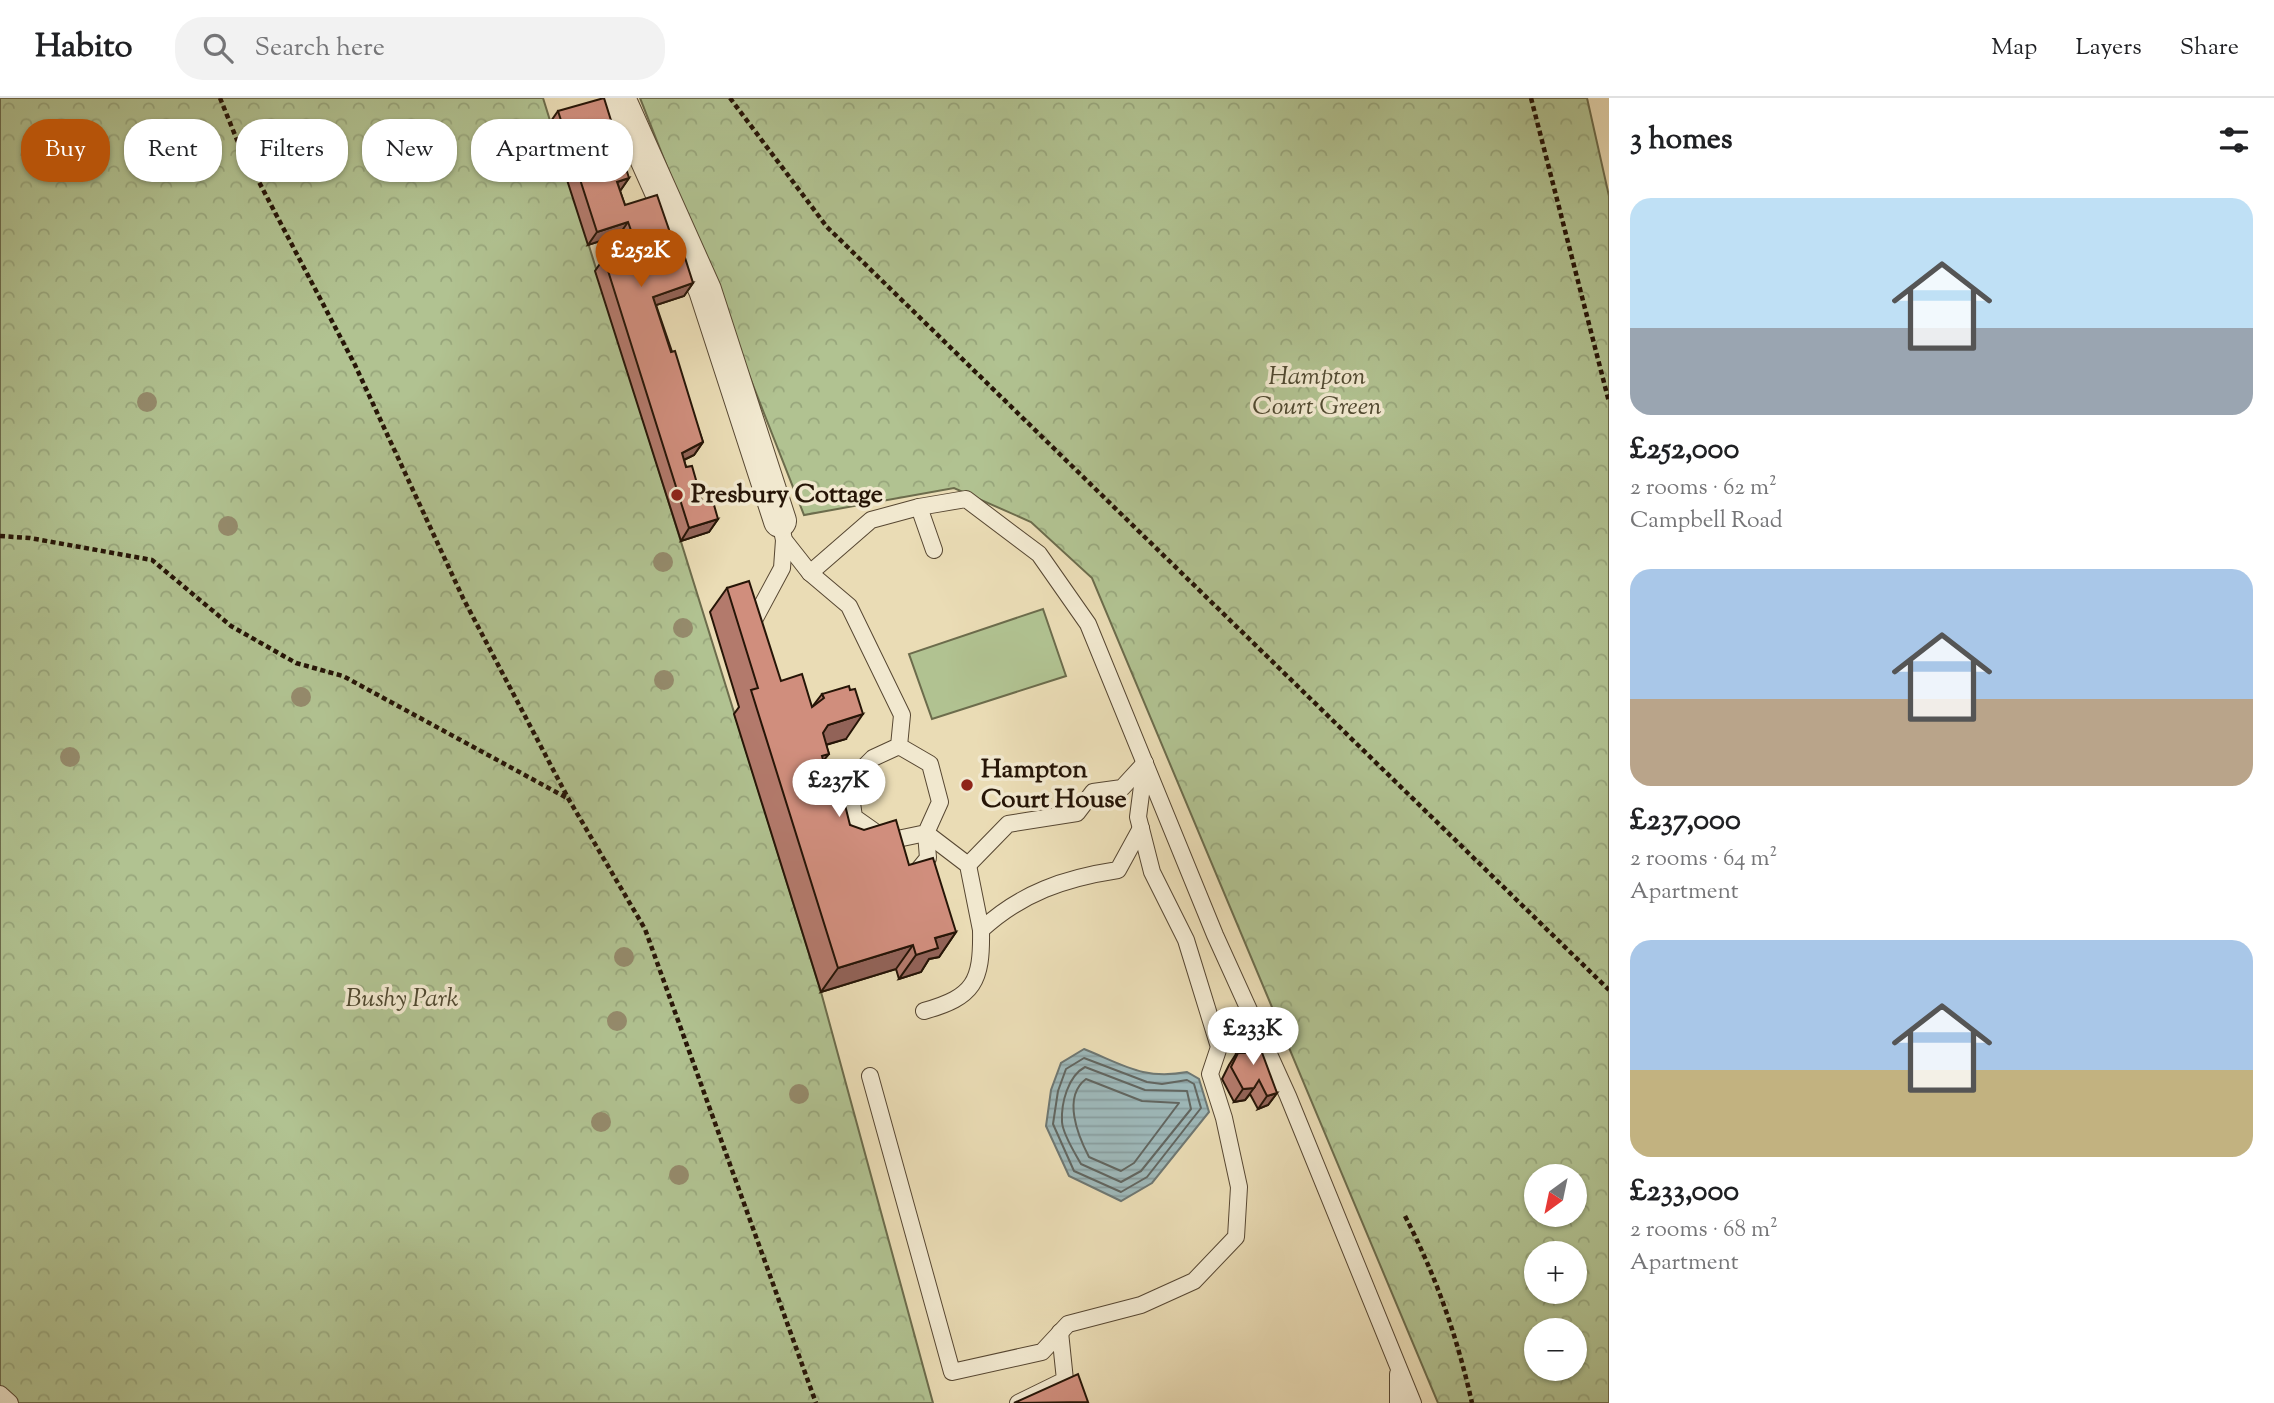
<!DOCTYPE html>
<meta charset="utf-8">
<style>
:root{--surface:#fff;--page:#f2f2f2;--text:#202124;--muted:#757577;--line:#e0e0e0;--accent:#b45309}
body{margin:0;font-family:"Sorts Mill Goudy",serif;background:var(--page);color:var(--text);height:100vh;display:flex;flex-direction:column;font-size:26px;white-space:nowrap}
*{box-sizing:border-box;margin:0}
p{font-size:23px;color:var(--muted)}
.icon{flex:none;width:38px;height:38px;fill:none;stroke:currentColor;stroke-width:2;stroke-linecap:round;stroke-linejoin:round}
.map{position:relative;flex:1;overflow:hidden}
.side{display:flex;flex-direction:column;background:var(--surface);width:665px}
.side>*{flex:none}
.banner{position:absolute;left:21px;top:21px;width:665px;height:63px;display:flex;gap:14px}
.needle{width:46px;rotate:213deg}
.tools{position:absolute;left:1524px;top:1066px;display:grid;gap:14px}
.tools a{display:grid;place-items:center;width:63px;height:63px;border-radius:50%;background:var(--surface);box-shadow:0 2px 5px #0004;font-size:35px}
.price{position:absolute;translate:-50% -60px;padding:0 16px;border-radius:24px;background:#fff;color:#222;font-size:23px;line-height:46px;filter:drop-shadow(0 2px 4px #0008)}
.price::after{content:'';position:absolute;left:50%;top:42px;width:21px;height:16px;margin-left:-10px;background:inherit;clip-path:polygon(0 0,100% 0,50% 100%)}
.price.current{background:var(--accent);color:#fff}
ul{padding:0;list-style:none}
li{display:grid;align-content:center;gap:14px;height:371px;padding:0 21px}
li span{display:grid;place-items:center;height:217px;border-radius:21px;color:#555}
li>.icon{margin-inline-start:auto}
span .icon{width:126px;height:126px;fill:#fffc;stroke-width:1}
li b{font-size:30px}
h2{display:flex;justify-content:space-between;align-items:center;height:84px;padding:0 21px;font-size:30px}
.pill{padding:0 24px;border-radius:28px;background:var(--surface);box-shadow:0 2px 5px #0004;font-size:24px;line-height:63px}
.pill.current{background:var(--accent);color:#fff}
header{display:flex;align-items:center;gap:42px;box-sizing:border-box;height:98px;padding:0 35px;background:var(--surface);border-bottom:2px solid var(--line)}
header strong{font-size:33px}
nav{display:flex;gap:38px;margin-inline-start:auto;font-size:24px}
.search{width:490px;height:63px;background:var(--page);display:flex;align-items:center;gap:18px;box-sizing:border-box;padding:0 24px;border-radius:28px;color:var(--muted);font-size:26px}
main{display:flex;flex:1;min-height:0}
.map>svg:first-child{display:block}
.grass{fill:#b1c291;stroke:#6c6c4c;stroke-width:2}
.park{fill:url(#park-crowns);stroke:#6c6c4c;stroke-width:2;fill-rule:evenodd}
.water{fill:url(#water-rules);stroke:#6e7772;stroke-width:2}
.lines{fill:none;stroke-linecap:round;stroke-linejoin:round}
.shore{stroke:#626660;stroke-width:2}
.service-casing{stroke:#574732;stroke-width:18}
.minor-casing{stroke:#574732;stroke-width:34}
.path{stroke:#261507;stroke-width:4.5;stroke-dasharray:5 3.5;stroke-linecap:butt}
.service{stroke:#f1e8cf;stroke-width:16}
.minor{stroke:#f1e8cf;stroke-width:32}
.tree{fill:#958b6c}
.wall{fill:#b37a6c;stroke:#261507;stroke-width:2}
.shaded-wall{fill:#926358;stroke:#261507;stroke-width:2}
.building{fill:#d08e7d;stroke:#261507;stroke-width:2}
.poi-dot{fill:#8f2418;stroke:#f1e8cf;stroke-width:2.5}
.labels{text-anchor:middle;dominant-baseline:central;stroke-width:7;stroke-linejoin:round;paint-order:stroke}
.park-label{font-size:26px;font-style:italic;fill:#504930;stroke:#f1e8cf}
.poi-label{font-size:26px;font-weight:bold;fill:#261507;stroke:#f1e8cf;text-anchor:start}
</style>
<header>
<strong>Habito</strong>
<div class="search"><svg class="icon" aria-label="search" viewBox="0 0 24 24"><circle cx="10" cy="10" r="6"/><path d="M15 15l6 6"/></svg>Search here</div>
<nav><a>Map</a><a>Layers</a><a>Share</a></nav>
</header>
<main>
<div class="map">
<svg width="1609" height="1305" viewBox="0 0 1609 1305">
<defs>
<pattern id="park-crowns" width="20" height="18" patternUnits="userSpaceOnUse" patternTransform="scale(1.75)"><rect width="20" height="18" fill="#b1c291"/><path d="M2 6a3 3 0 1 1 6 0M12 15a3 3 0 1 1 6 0" fill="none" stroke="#98a67c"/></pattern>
<pattern id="water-rules" width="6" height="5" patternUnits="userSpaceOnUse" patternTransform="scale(1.75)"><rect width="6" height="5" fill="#9eb8b9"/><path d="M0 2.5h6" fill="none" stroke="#889d9e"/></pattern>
</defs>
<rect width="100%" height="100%" fill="#eadcb5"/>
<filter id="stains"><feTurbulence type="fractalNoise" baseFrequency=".00286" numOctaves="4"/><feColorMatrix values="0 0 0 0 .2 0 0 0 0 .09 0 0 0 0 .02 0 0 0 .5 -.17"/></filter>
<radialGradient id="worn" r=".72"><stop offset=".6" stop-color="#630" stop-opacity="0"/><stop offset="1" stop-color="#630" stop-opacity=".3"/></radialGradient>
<path class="grass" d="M1043,511L1066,578L932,621L909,556Z"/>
<g class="park">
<path d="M0,0H543L821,894L933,1305H0Z"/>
<path d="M640,0H1587L1609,98V1305H1438L1092,480L1031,424L954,390L804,417ZM1536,1078H1575V1116H1536ZM1536,1155H1575V1194H1536ZM1536,1232H1575V1270H1536Z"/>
</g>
<path class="water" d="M1084,951C1124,967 1143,982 1187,974L1199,981L1209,1014L1152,1085L1121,1103L1069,1078L1046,1028L1051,992L1061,965Z"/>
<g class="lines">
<g class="shore">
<path d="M1084,960L1147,984L1162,986L1187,982L1194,986L1201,1010L1147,1079L1121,1094L1074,1073L1053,1026L1058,993L1066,971Z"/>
<path d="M1085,969L1145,992L1187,993L1191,1011L1141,1073L1121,1084L1081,1066C1075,1055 1063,1037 1062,1024C1061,1005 1068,978 1085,969Z"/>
<path d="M1086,981L1142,1003L1179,1005L1134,1065L1121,1073L1089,1059C1078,1038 1062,999 1086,981Z"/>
</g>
<g class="service-casing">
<g id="service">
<path d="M919,409L966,401L1039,456L1088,526L1215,837L1288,998L1413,1305"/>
<path d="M780,423L784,442L810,475L849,508L902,617L899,648L873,660L849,684L854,719L888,743L926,735L940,704L930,666L899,648"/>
<path d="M810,475L871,422L919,409L934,452"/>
<path d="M754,529L753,524L782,470L784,442"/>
<path d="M926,735L968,767L981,832"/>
<path d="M968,767L1008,726L1077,715L1093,694L1122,690L1145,665"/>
<path d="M915,776L928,760L926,735"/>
<path d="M924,913C974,899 982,884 981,832C1021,795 1065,780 1118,772L1141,730"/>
<path d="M870,978L952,1274L1042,1254L1068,1226L1141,1207L1194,1183L1236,1139L1239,1089L1224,1020L1210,976L1219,949L1186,842L1152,774L1138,719L1145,665"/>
<path d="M1398,1276V1305"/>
<path d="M0,1296L10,1305"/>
<path d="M1018,1305L1065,1282L1060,1234"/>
</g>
</g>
<g class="minor-casing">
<path id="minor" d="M619,0L705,192L780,423"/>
</g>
<g class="path">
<path d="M220,0L237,42L355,267L463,500L568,700L645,831L816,1305"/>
<path d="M730,0L827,129L1609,892"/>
<path d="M1531,0L1609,304"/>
<path d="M0,438L30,440L152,462L231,528L296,565L343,578L567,700"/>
<path d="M1405,1118C1436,1178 1457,1238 1472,1305"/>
</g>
<use href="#service" class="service"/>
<use href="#minor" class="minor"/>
</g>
<g class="tree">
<circle cx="147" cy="304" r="10"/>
<circle cx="228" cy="428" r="10"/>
<circle cx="663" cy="464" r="10"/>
<circle cx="683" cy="530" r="10"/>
<circle cx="664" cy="582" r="10"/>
<circle cx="301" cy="599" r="10"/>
<circle cx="70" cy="659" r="10"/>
<circle cx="624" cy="859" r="10"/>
<circle cx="617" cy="923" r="10"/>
<circle cx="799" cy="996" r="10"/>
<circle cx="601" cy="1024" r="10"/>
<circle cx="679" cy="1077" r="10"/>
</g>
<g class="wall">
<path d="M558,13L629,80L620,93L625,107L674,146L693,185L684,198L656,207L703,344L694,357L684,362L686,369L702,403L718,421L709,434L681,443L595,173L604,160L621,155L620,152L623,147L619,137L588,147L549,26Z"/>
<path d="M727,490L781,583L812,609L822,596L846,641L826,647L829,656L823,663L826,672L844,686L835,700L837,709L850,727L909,767L956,834L939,859L929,861L921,874L899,881L896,871L821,894L734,616L739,609L710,514Z"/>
<path d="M1244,939L1277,995L1268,1007L1258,1011L1250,996L1245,1002L1234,1004L1222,981L1229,967L1236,956L1235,952Z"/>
</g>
<g class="shaded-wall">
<path d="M629,80L620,93L617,84Z"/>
<path d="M628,124L619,137L588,147L597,134Z"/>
<path d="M693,185L684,198L644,211L653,199Z"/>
<path d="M703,344L694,357L673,367L682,355Z"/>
<path d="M718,421L709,434L681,443L689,430Z"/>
<path d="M863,616L846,641L811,651L828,627Z"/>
<path d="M844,686L827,711L821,712L838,688Z"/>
<path d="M956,834L939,859L929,861L921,874L899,881L916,857L935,840Z"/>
<path d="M913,847L896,871L821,894L838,870Z"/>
<path d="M1254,990L1245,1002L1234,1004L1243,991Z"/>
<path d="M1277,995L1268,1007L1258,1011L1267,998Z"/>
</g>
<g class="building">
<path d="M604,0L629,80L617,84L625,107L657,97L674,146L680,144L693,185L653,199L671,254L675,253L703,344L682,355L686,369L692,368L702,403L712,400L718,421L689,430L604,160L633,151L629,139L633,138L628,124L597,134L558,13Z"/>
<path d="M749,483L781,583L802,576L812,609L824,600L822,596L849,588L850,592L855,591L863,616L828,627L823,635L829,656L822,658L826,672L834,677L841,675L844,686L838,688L833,695L837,709L845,707L850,727L864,732L896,722L909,767L933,760L956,834L935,840L938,850L916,857L913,847L838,870L751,592L758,590L727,490Z"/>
<path d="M1254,933L1277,995L1267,998L1259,982L1254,990L1243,991L1231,969L1238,955H1248L1244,939Z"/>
<path d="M1078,1276L1088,1304L1014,1305Z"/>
</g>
<g class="poi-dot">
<circle cx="677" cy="397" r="7"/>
<circle cx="967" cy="687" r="7"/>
</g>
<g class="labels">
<g class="park-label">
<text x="1317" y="279">Hampton<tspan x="1317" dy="30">Court Green</tspan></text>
<text x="402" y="901">Bushy Park</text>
</g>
<g class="poi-label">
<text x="691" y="397">Presbury Cottage</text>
<text x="981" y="672">Hampton<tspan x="981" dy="30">Court House</tspan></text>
</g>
</g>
<rect width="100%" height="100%" filter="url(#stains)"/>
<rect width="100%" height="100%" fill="url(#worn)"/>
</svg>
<div class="tools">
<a><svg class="needle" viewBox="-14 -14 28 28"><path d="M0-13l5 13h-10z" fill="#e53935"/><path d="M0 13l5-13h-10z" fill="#757577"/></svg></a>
<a>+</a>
<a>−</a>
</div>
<b class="price current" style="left:641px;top:191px">£252K</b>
<b class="price" style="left:839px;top:721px">£237K</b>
<b class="price" style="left:1253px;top:969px">£233K</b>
<div class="banner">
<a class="pill current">Buy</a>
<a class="pill">Rent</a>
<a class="pill">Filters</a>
<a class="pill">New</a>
<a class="pill">Apartment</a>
</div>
</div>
<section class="side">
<h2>3 homes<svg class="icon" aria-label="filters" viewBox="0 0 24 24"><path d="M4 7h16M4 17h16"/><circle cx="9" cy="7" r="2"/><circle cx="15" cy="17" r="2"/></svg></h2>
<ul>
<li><span style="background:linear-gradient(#bfe0f5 60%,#9aa5b1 0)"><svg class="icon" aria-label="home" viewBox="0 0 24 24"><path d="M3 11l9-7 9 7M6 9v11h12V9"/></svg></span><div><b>£252,000</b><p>2 rooms · 62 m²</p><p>Campbell Road</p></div></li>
<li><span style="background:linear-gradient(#a9c7e8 60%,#b9a48a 0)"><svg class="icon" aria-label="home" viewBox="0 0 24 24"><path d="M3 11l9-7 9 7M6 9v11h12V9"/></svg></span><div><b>£237,000</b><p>2 rooms · 64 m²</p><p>Apartment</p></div></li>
<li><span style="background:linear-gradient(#a9c7e8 60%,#c2b280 0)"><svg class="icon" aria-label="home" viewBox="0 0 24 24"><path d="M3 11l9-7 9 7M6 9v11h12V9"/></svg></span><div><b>£233,000</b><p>2 rooms · 68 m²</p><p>Apartment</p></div></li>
</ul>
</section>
</main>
